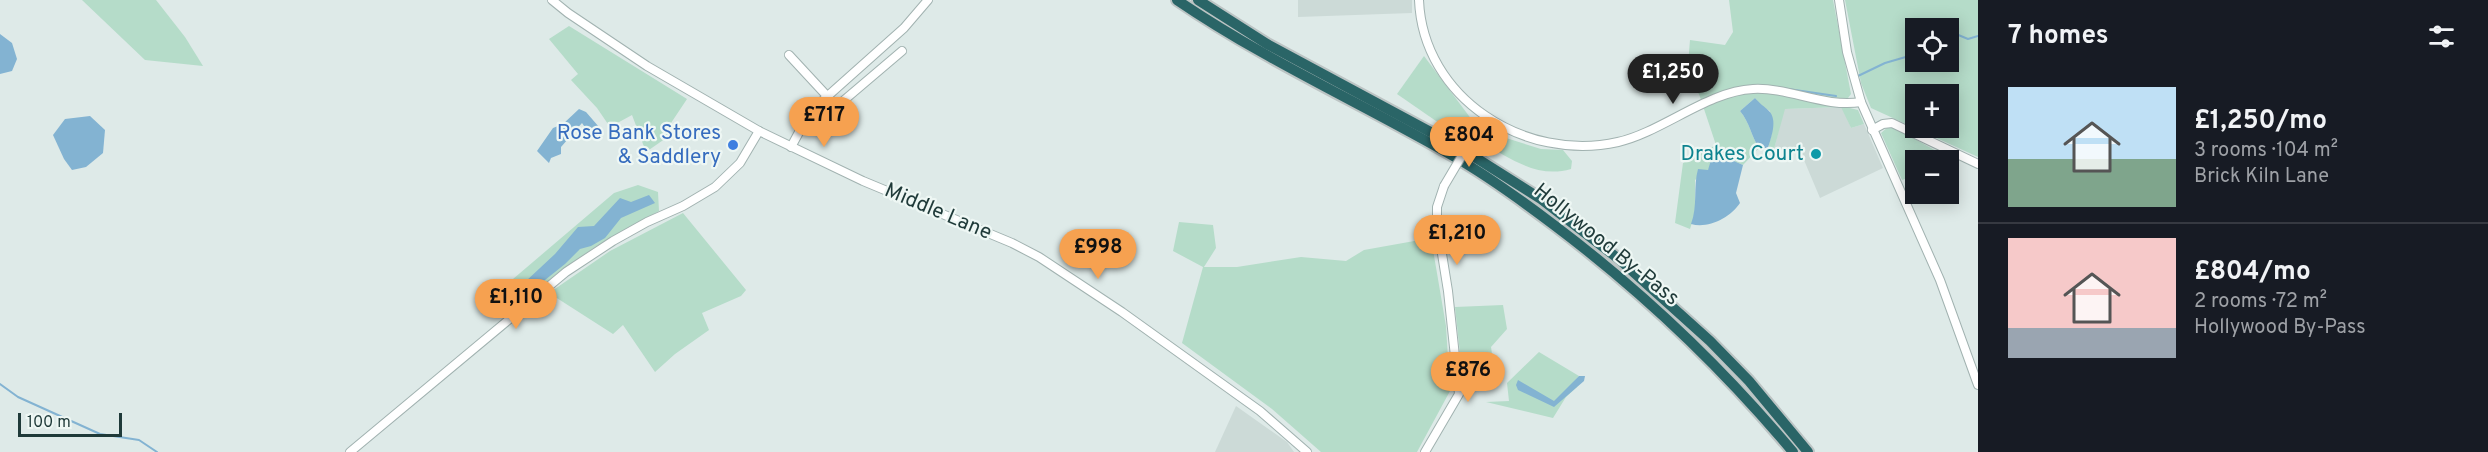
<!DOCTYPE html>
<meta charset="utf-8">
<style>
:root{--surface:#171b24;--page:#20242c;--text:#f1f3f6;--muted:#9ea1a6;--line:#363941;--accent:#f6a150}
body{margin:0;font-family:Overpass,sans-serif;background:var(--page);color:var(--text);height:100vh;display:flex;flex-direction:column;font-size:22px;white-space:nowrap}
*{box-sizing:border-box;margin:0}
p{font-size:20px;color:var(--muted)}
.icon{flex:none;width:33px;height:33px;fill:none;stroke:currentColor;stroke-width:2;stroke-linecap:round;stroke-linejoin:round}
.map{position:relative;flex:1;overflow:hidden}
.side{display:flex;flex-direction:column;background:var(--surface);width:510px}
.side>*{flex:none}
.fabs{position:absolute;left:1905px;top:18px;display:grid;gap:12px}
.fabs a{display:grid;place-items:center;width:54px;height:54px;border-radius:0px;background:var(--surface);box-shadow:0 3px 15px #0003;font-size:30px}
.scale{position:absolute;left:18px;bottom:15px;width:104px;box-sizing:border-box;padding-left:6px;border:3px solid #1f3a39;border-top:0;font-size:16px;line-height:21px;white-space:nowrap;color:#1f3a39;-webkit-text-stroke:4px #eef7f4;paint-order:stroke}
.price{position:absolute;translate:-50% -51px;padding:0 14px;border-radius:21px;background:var(--accent);color:#111;font-size:20px;line-height:39px;filter:drop-shadow(0 2px 3px #0008)}
.price::after{content:'';position:absolute;left:50%;top:36px;width:18px;height:14px;margin-left:-9px;background:inherit;clip-path:polygon(0 0,100% 0,50% 100%)}
.price.active{background:#222;color:#fff}
ul{padding:0;list-style:none}
li{display:flex;align-items:center;gap:18px;height:150px;padding:0 30px}
li+li{border-top:2px solid var(--line)}
li span{display:grid;place-items:center;flex:none;width:168px;height:120px;border-radius:0px;color:#555}
li>.icon{margin-inline-start:auto}
span .icon{width:72px;height:72px;fill:#fffc;stroke-width:1}
li b{font-size:26px}
h2{display:flex;justify-content:space-between;align-items:center;height:72px;padding:0 30px;font-size:26px}
main{display:flex;flex:1;min-height:0}
.map>svg:first-child{display:block}
.built{fill:#ccdad7}
.green{fill:#b5dcc9;fill-rule:evenodd}
.water{fill:#83b3d2}
.lines{fill:none;stroke-linecap:round;stroke-linejoin:round}
.stream{stroke:#83b3d2;stroke-width:2}
.minor-casing{stroke:#a1b2b0;stroke-width:10}
.highway-casing{stroke:#bcc4c4;stroke-width:14}
.minor{stroke:#fff;stroke-width:8}
.highway{stroke:#2a6567;stroke-width:10}
.minor-bridge-casing{stroke:#a1b2b0;stroke-width:10;stroke-linecap:butt}
.minor-bridge{stroke:#fff;stroke-width:8}
.shop-dot{fill:#3f7fe0;stroke:#eef7f4;stroke-width:2}
.culture-dot{fill:#0f9aa8;stroke:#eef7f4;stroke-width:2}
.labels{text-anchor:middle;dominant-baseline:central;stroke-width:4.5;stroke-linejoin:round;paint-order:stroke}
.shop-label{font-size:21px;fill:#366cbe;stroke:#eef7f4;text-anchor:end}
.culture-label{font-size:21px;fill:#0d838f;stroke:#eef7f4;text-anchor:end}
.street-label{font-size:21px;fill:#1f3a39;stroke:#eef7f4}
</style>
<main>
<div class="map">
<svg width="1978" height="452" viewBox="0 0 1978 452">
<rect width="100%" height="100%" fill="#deeae8"/>
<g class="built">
<path d="M1298,0H1412V13L1298,17Z"/>
<path d="M1842,107L1851,128L1864,124L1883,168L1820,198L1801,153L1774,149L1784,109Z"/>
<path d="M1236,406L1287,442L1294,452H1215Z"/>
</g>
<g class="green">
<path d="M82,0H156L185,37L203,66L145,60Z"/>
<path d="M1729,0H1833L1851,94L1842,106L1858,110L1864,124L1851,128L1841,107L1785,109L1774,149L1768,148L1772,133L1770,111L1761,106L1755,98L1740,111C1750,123 1751,136 1759,148L1743,165L1720,155L1708,170L1695,180V213L1690,229L1675,223L1683,163L1716,145L1699,94L1687,77L1690,40L1725,45L1733,32Z"/>
<path d="M1845,0H1978V157L1871,108L1861,83ZM1916,28H1948V62H1916ZM1916,94H1948V128H1916Z"/>
<path d="M569,26L687,99L669,126V136L646,152L632,115L610,127L597,108L571,80L578,74L549,39Z"/>
<path d="M1424,56L1472,120L1462,139L1397,94Z"/>
<path d="M1888,127L1895,128L1940,153L1937,160H1916L1915,176L1902,180L1881,133Z"/>
<path d="M1487,132L1541,149L1563,150L1572,161L1571,169C1537,179 1510,158 1481,142Z"/>
<path d="M638,185L658,192L659,211L595,247L559,272L510,312L502,304V294L506,285L614,193Z"/>
<path d="M683,213L746,290L741,296L702,313L709,330L675,354L655,372L623,325L613,334L549,293L610,251Z"/>
<path d="M1179,222L1213,225L1216,248L1204,267H1237L1301,257L1346,261L1364,250L1431,238L1446,326L1450,391L1417,452H1321L1272,409L1182,343L1203,267L1173,251Z"/>
<path d="M1503,305L1507,329L1491,347L1494,367L1483,384L1464,390L1455,307Z"/>
<path d="M1539,352L1579,376L1572,384L1577,387L1566,397L1553,418L1486,402L1509,401L1507,383Z"/>
</g>
<g class="water">
<path d="M0,34L12,43L17,59L12,71L0,74Z"/>
<path d="M1755,98C1760,104 1764,106 1769,111C1778,120 1771,138 1768,148H1759C1751,136 1750,123 1740,111Z"/>
<path d="M579,109L586,112L599,127L596,132L589,133L582,123L561,147V154L551,158L549,163L537,151L553,128L563,124Z"/>
<path d="M90,116L105,130L103,153L86,167L72,170L64,159L53,135L65,119Z"/>
<path d="M1720,155L1743,165L1736,193L1740,203C1730,218 1708,229 1691,224C1698,206 1693,187 1698,169L1708,170L1711,160Z"/>
<path d="M649,195L655,203L621,218L605,238L591,246L580,249L565,264L515,304H509L508,300L510,296L555,254L578,227L594,226L620,198L631,202Z"/>
<path d="M1579,376H1585L1584,381L1554,407L1518,390L1516,385L1518,380L1554,401Z"/>
</g>
<g class="lines">
<g class="stream">
<path d="M1948,37L1956,34L1968,39L1978,36"/>
<path d="M1858,76L1885,63L1916,54"/>
<path d="M1768,86L1836,96"/>
<path d="M0,384L18,397L100,434L139,440L157,452"/>
</g>
<g class="minor-casing">
<g id="minor">
<path d="M552,0L568,13L647,66L759,131L863,181L1012,243L1039,257L1122,312L1260,411L1307,452"/>
<path d="M1419,0C1423,98 1525,163 1618,142C1662,132 1708,91 1753,89C1789,87 1824,108 1861,102"/>
<path d="M1839,0L1847,52L1861,102L1940,280L1978,385"/>
<path d="M789,55L827,96"/>
<path d="M812,113L820,116L829,113L902,51"/>
<path d="M1872,130L1883,124L1892,123L1978,164"/>
<path d="M1473,137L1485,117"/>
<path d="M791,147L804,123L821,102L904,28L928,0"/>
<path d="M350,452L566,272L613,241L647,222L683,206L715,187L740,163L759,131"/>
<path d="M1425,452L1459,394L1448,291L1437,223V207L1444,186"/>
</g>
</g>
<g class="highway-casing">
<g id="highway">
<path d="M1177,0C1265,60 1361,103 1453,156C1488,176 1521,200 1554,225C1643,292 1721,366 1793,452"/>
<path d="M1198,0L1267,44L1462,149L1541,199L1620,260L1710,341L1749,381L1808,452"/>
</g>
</g>
<use href="#minor" class="minor"/>
<use href="#highway" class="highway"/>
<g class="minor-bridge-casing">
<path id="minor-bridge" d="M1444,186L1473,137"/>
</g>
<use href="#minor-bridge" class="minor-bridge"/>
</g>
<circle class="shop-dot" cx="733" cy="145" r="6"/>
<circle class="culture-dot" cx="1816" cy="154" r="6"/>
<g class="labels">
<g class="shop-label">
<text x="721" y="133">Rose Bank Stores<tspan x="721" dy="24">&amp; Saddlery</tspan></text>
</g>
<g class="culture-label">
<text x="1804" y="154">Drakes Court</text>
</g>
<g class="street-label">
<text transform="translate(938 212) rotate(23)">Middle Lane</text>
<text transform="translate(1606 245) rotate(39)">Hollywood By-Pass</text>
</g>
</g>
</svg>
<div class="fabs">
<a><svg class="icon" aria-label="locate" viewBox="0 0 24 24"><circle cx="12" cy="12" r="6"/><path d="M12 2v4M12 18v4M2 12h4M18 12h4"/></svg></a>
<a>+</a>
<a>−</a>
</div>
<div class="scale">100 m</div>
<b class="price active" style="left:1673px;top:105px">£1,250</b>
<b class="price" style="left:824px;top:148px">£717</b>
<b class="price" style="left:1469px;top:168px">£804</b>
<b class="price" style="left:1457px;top:266px">£1,210</b>
<b class="price" style="left:1098px;top:280px">£998</b>
<b class="price" style="left:516px;top:330px">£1,110</b>
<b class="price" style="left:1468px;top:403px">£876</b>
</div>
<section class="side">
<h2>7 homes<svg class="icon" aria-label="filters" viewBox="0 0 24 24"><path d="M4 7h16M4 17h16"/><circle cx="9" cy="7" r="2"/><circle cx="15" cy="17" r="2"/></svg></h2>
<ul>
<li><span style="background:linear-gradient(#bfe0f5 60%,#7fa58c 0)"><svg class="icon" aria-label="home" viewBox="0 0 24 24"><path d="M3 11l9-7 9 7M6 9v11h12V9"/></svg></span><div><b>£1,250/mo</b><p>3 rooms · 104 m²</p><p>Brick Kiln Lane</p></div></li>
<li><span style="background:linear-gradient(#f6c9c9 75%,#9aa5b1 0)"><svg class="icon" aria-label="home" viewBox="0 0 24 24"><path d="M3 11l9-7 9 7M6 9v11h12V9"/></svg></span><div><b>£804/mo</b><p>2 rooms · 72 m²</p><p>Hollywood By-Pass</p></div></li>
</ul>
</section>
</main>
